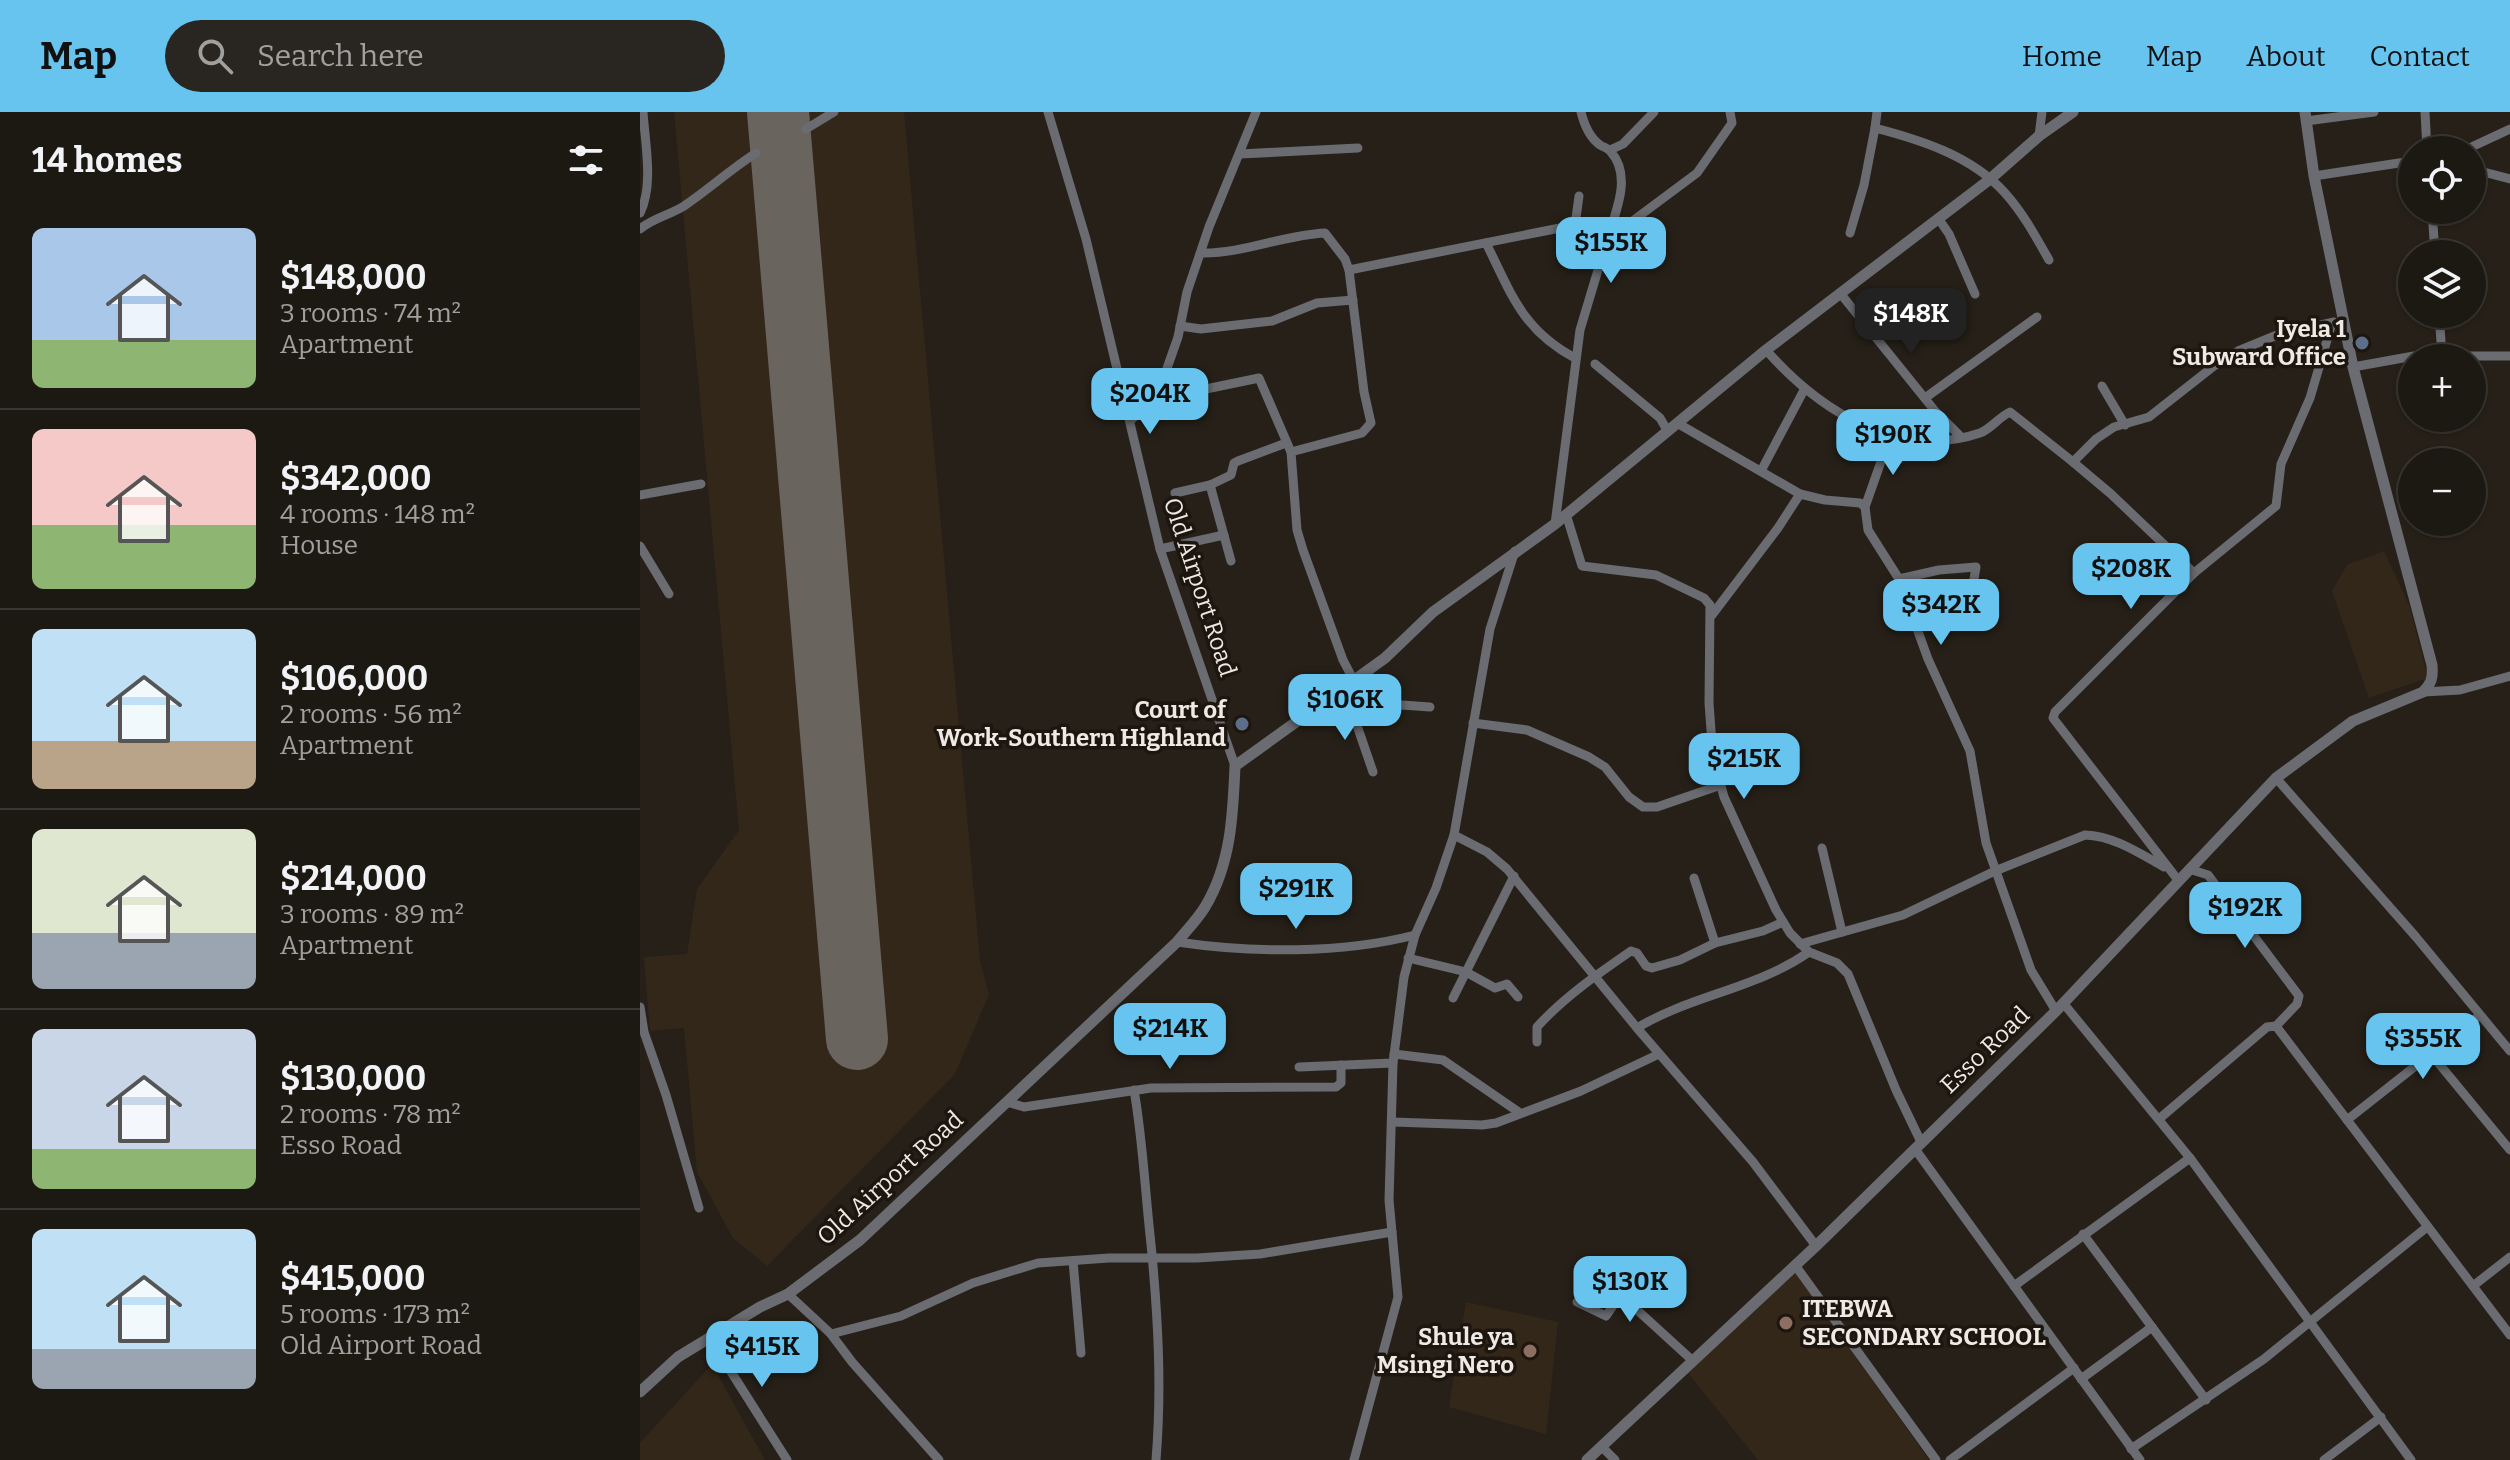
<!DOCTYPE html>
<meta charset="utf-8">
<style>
:root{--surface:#1c1812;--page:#292520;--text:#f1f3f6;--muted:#a0a09f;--line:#3a3732;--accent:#67c4ef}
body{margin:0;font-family:Bitter,serif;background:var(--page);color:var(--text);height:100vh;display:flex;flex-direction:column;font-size:30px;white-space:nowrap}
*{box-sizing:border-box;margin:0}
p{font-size:26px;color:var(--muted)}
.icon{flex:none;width:44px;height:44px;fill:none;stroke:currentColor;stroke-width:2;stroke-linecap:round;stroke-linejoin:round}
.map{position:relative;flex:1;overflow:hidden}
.sheet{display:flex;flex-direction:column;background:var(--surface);width:640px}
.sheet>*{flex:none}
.fabs{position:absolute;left:1758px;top:24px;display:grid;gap:16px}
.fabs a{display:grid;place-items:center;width:88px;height:88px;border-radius:50%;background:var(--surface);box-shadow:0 2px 6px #0004,0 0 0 2px var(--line);font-size:40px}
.price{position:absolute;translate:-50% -68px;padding:0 18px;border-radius:16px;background:var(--accent);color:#111;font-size:26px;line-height:52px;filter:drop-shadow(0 2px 4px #0008)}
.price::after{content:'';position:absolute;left:50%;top:48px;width:24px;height:18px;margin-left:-12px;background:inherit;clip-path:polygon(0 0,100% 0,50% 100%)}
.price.selected{background:#222;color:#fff}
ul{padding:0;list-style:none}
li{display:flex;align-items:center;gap:24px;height:200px;padding:0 32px}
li+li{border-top:2px solid var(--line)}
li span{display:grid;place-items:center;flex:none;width:224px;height:160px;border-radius:12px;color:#555}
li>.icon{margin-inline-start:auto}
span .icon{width:96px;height:96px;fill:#fffc;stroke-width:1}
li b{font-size:34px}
h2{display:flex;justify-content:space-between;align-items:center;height:96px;padding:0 32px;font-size:34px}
header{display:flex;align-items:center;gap:48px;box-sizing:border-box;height:112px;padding:0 40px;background:var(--accent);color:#111}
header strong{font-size:38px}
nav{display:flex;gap:44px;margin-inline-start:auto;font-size:28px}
.search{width:560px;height:72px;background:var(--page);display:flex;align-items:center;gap:20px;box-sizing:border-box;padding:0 28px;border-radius:44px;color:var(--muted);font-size:30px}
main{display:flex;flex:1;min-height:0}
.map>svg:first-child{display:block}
.built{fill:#33271a}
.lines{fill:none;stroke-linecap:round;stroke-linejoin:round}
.runway{stroke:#6a645e;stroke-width:62}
.minor{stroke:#6a6c71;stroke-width:9}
.tertiary{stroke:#6a6c71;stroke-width:11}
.service-dot{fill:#5c6f8a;stroke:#1d160f;stroke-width:3}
.education-dot{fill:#8d6e63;stroke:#1d160f;stroke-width:3}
.labels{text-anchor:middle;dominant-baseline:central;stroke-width:7;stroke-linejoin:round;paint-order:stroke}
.poi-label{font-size:24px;font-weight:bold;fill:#eee9e4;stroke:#1d160f;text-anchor:end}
.street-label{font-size:24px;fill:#eee9e4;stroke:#1d160f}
</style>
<header>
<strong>Map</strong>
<div class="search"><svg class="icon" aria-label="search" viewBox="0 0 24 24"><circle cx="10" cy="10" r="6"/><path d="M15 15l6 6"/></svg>Search here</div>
<nav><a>Home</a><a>Map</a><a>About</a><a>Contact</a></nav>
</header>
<main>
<section class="sheet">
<h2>14 homes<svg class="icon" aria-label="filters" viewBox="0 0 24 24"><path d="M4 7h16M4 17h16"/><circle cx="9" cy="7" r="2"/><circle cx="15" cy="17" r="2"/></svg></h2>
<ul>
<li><span style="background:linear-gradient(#a9c7e8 70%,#8fb573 0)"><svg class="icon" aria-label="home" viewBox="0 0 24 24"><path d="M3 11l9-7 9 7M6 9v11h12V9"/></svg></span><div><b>$148,000</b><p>3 rooms · 74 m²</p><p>Apartment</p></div></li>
<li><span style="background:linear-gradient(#f6c9c9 60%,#8fb573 0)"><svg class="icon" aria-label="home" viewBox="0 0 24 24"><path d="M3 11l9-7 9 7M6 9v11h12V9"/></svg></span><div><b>$342,000</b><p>4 rooms · 148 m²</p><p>House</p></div></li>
<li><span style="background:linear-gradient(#bfe0f5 70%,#b9a48a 0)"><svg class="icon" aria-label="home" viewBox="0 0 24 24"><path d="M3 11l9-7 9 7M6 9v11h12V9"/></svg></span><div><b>$106,000</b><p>2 rooms · 56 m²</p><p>Apartment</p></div></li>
<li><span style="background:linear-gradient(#dfe7d0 65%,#9aa5b1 0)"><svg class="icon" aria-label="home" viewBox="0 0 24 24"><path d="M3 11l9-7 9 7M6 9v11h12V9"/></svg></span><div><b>$214,000</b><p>3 rooms · 89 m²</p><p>Apartment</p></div></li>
<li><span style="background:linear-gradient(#c9d6e8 75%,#8fb573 0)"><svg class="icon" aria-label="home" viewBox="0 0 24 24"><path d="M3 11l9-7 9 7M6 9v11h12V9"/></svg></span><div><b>$130,000</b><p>2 rooms · 78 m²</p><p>Esso Road</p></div></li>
<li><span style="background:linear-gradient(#bfe0f5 75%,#9aa5b1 0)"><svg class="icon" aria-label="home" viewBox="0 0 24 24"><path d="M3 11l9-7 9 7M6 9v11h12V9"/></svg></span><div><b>$415,000</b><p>5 rooms · 173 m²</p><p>Old Airport Road</p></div></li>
</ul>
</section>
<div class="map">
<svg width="1870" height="1348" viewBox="0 0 1870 1348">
<rect width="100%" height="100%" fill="#262018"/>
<g class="built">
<path d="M34,0H264L340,849L349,882L315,962L127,1154L93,1126L57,1060L44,916L10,919L4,845L47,842L57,777L99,718Z"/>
<path d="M1744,439L1769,493L1788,566L1729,586L1692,479L1707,453Z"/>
<path d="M1155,1160L1289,1348H1118L1048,1261Z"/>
<path d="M826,1190L918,1210L906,1322L809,1295Z"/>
<path d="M72,1252L125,1348H0V1331Z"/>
</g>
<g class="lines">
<path class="runway" d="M138,0L217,927"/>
<g class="minor">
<path d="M408,0L446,127L520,437L595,654"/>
<path d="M941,0C944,12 950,26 960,33C965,36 967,35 971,40C992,64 976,99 968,125"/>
<path d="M1237,0L1235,16C1281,28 1332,44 1365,81C1383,101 1396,125 1409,148"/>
<path d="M1785,0L1787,38"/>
<path d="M1666,9L1734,0"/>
<path d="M166,17L194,0"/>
<path d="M1399,24L1402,0"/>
<path d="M970,38L983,32L1014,0"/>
<path d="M1825,38L1870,17"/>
<path d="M600,42L718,36"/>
<path d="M1832,57L1870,67"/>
<path d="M1674,64L1772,49"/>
<path d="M1792,98L1795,142"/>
<path d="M0,101C14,73 5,31 3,0"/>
<path d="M1298,106L1309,122L1335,182"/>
<path d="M0,117C13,106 30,103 44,94C69,77 91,57 116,41"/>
<path d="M1210,121L1224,73L1235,16"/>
<path d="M846,131C871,181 882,218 935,246"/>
<path d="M561,141C603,142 643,123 685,121L705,147L709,158L724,280L731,311L722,321L651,340L657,418L663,438L703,548L714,569"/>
<path d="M709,158L930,114L936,106L939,84"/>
<path d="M1200,181L1295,299L1320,324"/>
<path d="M1799,202L1802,243"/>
<path d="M540,214L561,217L632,209L677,191L713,188"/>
<path d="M1126,238C1179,298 1257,349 1340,321C1351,317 1359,305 1370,300L1433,350L1456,327L1474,315L1509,305L1574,254L1598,239L1637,223L1694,210"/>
<path d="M955,252L1020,306L1027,318"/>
<path d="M1713,255L1774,244H1870"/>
<path d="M1462,274L1485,313"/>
<path d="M1285,286L1397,205"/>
<path d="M513,288L619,266L651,340"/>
<path d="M490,309L513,288L525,262L538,225L547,180L569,115L616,0"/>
<path d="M1037,311L1160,382L1185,388L1220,391L1225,395L1228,418L1259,467L1288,547L1330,639L1346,731L1391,858L1416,899"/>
<path d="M1433,350L1471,382L1554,461"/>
<path d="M1121,359L1164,278"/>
<path d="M570,373L591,449"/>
<path d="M535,381L570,373L591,363L594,351L598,349L646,331"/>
<path d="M0,383L61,372"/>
<path d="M1225,395L1250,324"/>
<path d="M926,402L942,454L1016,463L1064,486L1070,493L1069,591L1073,645L1084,685L1136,798L1150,821L1169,840L1197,851L1208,862L1256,978L1281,1030"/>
<path d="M915,412L940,218L967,128L1057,61L1092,11L1090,0"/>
<path d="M0,434L29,482"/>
<path d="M520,437L584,423"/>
<path d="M1259,467L1299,458L1336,455C1333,470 1334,486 1319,492L1271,495"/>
<path d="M1072,503L1138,416L1160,382"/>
<path d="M1783,580L1820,578L1870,564"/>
<path d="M691,586L712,599L733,660"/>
<path d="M712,599L762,593L790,595"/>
<path d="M833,611L887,618L949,645L965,655L989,685L1003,695H1017L1081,673"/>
<path d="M1636,666L1776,825L1870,939"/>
<path d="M814,723L847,740L867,757L997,916L1113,1050L1176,1134"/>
<path d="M1182,736L1202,820"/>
<path d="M1549,757L1568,763L1659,884L1657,892L1636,914"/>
<path d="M1054,766L1075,831"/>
<path d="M1538,768L1413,606L1415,600L1554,461L1636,394L1641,352L1670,286L1692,211"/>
<path d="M537,830C612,841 701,842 775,823"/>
<path d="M1160,832L1263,803L1355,759L1445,723C1474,724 1499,741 1524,755"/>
<path d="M768,846L826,860L855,876L867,872L878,885"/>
<path d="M813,886L874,764"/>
<path d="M1424,892L1550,1046L1771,1348"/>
<path d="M0,895L4,920L26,983L59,1096"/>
<path d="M997,916C1051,883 1116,877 1169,840"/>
<path d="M897,930V915C924,885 959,861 991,839L997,841L1006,854L1012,856L1040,848L1075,831L1123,819L1143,810"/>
<path d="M754,942L803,948L880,1001"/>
<path d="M1791,942L1870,1038"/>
<path d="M659,955L753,951"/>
<path d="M494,978C503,1029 505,1080 511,1132C518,1205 522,1275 516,1348"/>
<path d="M367,990L384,995L511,976L696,975L701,971V953"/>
<path d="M1519,1007L1627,915L1636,914L1870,1223"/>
<path d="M1707,1008L1839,904"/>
<path d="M752,1010L842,1013L856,1011L941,979L1019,942"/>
<path d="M1275,1037L1500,1348"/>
<path d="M1443,1122L1566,1288"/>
<path d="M433,1149L441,1241"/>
<path d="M1155,1153L1296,1348"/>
<path d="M1374,1174L1550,1046"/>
<path d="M1833,1174L1870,1145"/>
<path d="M148,1182L191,1222L212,1250L299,1348"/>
<path d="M937,1190L966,1204L979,1185L984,1186L1053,1249"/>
<path d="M191,1222L261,1204L333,1171L398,1151L469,1146H557L620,1142L752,1120"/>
<path d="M69,1225L147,1348"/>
<path d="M1441,1267L1512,1215"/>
<path d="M961,1334L975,1348"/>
<path d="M1491,1337L1624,1247L1787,1115"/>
<path d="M714,1348L758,1185L749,1088L753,951L764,865L775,823L796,776L814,723L850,517L875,439"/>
<path d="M1310,1348L1434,1256"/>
<path d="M1684,1348L1741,1305"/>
</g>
<g class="tertiary">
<path d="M0,1280L38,1245L120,1195L148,1182L220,1128L537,830C546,819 557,808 565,795C591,752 593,703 595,654L745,546L793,500L915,412L1126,238L1349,68L1399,24L1433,0"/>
<path d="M947,1348L1176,1134L1416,899L1636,666L1713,609L1783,580C1792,571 1793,565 1792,553L1713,255L1674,64L1665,0"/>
</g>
</g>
<g class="service-dot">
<circle cx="1722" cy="231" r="8"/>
<circle cx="602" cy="612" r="8"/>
</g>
<g class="education-dot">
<circle cx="1146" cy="1211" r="8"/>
<circle cx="890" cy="1239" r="8"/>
</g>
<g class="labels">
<g class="poi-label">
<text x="1706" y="217">Iyela 1<tspan x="1706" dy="28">Subward Office</tspan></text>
<text x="586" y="598">Court of<tspan x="586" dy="28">Work-Southern Highland</tspan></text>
<text x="1162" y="1197" text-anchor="start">ITEBWA<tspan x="1162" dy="28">SECONDARY SCHOOL</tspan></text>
<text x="874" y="1225">Shule ya<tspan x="874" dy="28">Msingi Nero</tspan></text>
</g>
<g class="street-label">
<text transform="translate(560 475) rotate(72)">Old Airport Road</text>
<text transform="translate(1345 938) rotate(-44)">Esso Road</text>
<text transform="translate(250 1066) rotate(-42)">Old Airport Road</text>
</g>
</g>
</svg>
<div class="fabs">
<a><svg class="icon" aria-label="locate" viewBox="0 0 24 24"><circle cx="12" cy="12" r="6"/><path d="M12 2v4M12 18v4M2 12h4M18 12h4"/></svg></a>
<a><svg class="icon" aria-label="layers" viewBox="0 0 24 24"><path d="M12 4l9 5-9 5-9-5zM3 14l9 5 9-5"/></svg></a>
<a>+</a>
<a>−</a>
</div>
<b class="price" style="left:971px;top:173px">$155K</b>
<b class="price selected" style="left:1271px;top:244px">$148K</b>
<b class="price" style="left:510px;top:324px">$204K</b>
<b class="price" style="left:1253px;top:365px">$190K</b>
<b class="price" style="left:1491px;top:499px">$208K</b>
<b class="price" style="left:1301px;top:535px">$342K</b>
<b class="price" style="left:705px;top:630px">$106K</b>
<b class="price" style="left:1104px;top:689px">$215K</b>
<b class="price" style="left:656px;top:819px">$291K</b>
<b class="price" style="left:1605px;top:838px">$192K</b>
<b class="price" style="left:530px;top:959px">$214K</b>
<b class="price" style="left:1783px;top:969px">$355K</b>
<b class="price" style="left:990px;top:1212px">$130K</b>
<b class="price" style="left:122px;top:1277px">$415K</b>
</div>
</main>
